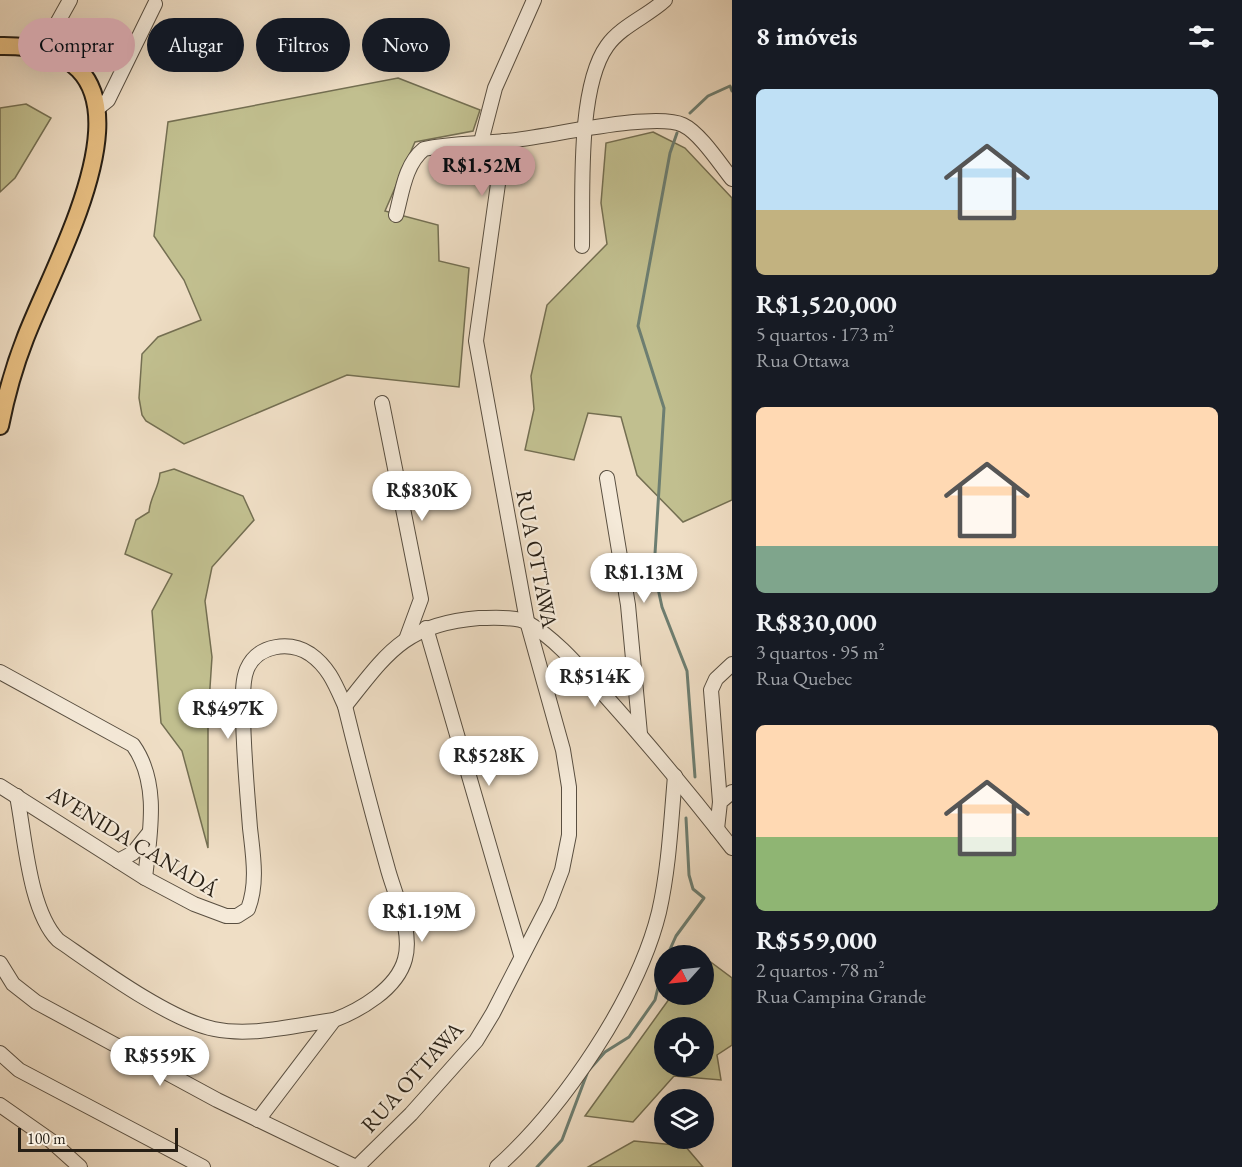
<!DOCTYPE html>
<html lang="pt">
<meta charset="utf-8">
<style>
:root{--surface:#171b24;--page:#242831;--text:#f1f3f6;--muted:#9ea1a6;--accent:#c59692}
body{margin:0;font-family:"EB Garamond",serif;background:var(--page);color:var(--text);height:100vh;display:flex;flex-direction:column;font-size:22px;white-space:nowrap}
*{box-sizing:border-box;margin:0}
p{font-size:20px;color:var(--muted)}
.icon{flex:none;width:33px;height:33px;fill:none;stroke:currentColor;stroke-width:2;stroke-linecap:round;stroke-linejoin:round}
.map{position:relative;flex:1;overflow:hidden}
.sheet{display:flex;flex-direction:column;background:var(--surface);width:510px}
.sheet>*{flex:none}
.banner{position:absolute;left:18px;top:18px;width:570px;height:54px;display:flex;gap:12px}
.needle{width:39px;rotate:243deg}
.controls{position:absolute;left:654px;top:945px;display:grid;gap:12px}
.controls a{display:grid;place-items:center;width:60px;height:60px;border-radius:50%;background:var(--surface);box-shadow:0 6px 24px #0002;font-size:30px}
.scale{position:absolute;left:18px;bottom:15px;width:160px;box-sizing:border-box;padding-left:6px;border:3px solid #271f15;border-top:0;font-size:16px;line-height:21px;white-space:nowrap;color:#271f15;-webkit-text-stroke:4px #f5ead9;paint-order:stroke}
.price{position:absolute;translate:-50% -51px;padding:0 14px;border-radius:21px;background:#fff;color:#222;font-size:20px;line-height:39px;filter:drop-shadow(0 2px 3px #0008)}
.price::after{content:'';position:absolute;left:50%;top:36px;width:18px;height:14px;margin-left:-9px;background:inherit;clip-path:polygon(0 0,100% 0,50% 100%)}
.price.current{background:var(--accent);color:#111}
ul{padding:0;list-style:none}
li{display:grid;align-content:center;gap:12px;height:318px;padding:0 24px}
li span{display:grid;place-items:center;height:186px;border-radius:9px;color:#555}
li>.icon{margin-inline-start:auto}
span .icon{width:108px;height:108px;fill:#fffc;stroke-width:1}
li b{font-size:26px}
h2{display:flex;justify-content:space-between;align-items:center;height:72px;padding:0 24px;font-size:26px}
.tag{padding:0 21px;border-radius:27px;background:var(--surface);box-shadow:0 6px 24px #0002;font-size:21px;line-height:54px}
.tag.current{background:var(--accent);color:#111}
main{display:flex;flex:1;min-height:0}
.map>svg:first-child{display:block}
.green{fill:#c1bf8f;stroke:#746f52;stroke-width:1.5;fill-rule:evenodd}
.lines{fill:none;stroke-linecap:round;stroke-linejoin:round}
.stream{stroke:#6d7e71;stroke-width:3}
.minor-casing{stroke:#594f41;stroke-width:16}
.major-casing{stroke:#271f15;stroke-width:20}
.minor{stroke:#f5ead9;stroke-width:14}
.major{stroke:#e8bf82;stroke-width:16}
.labels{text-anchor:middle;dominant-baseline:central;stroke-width:4.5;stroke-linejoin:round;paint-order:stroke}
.street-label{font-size:22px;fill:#271f15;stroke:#f5ead9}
</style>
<main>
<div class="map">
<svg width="732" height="1167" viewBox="0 0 732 1167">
<rect width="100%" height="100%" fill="#efdec5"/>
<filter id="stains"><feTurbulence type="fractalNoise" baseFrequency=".00333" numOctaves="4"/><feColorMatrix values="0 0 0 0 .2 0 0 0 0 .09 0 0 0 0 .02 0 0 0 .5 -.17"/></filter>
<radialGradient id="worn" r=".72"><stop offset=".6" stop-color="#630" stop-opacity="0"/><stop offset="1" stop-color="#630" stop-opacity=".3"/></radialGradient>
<g class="green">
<path d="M398,78L480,110L473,131L415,142L385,211L438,225L439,261L469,268L459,387L347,375L184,444L146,421L142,415L139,398L142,354L158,337L201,320L184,280L154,236L168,122Z"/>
<path d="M26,104L51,118L15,178L0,192V108Z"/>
<path d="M653,132L685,148L732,198V500L683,522L637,475L621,417L588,413L574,460L525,450L534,409L531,376L547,305L607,244L601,203L606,143Z"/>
<path d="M174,469L243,496L254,520L212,567L205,601L212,657L208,718V848L182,751L161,723L152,611L172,574L125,554L136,520L149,512C150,497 159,488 160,473Z"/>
<path d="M704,957L732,978V1045L717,1055L721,1080L674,1076L633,1122L585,1116L672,995L704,994ZM664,1028H704V1066H664Z"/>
<path d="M634,1141L685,1146L703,1167H588Z"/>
</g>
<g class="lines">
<g class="stream">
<path d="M690,113L708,96L730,86L732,91"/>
<path d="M677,133L670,153L638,326L664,408L654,570L662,607L687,671L695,777"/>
<path d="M667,956L676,936L704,898L693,889L689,875L686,818"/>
<path d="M537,1167L562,1140L588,1071L605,1052L629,1037L655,1000L664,963"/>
</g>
<g class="minor-casing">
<g id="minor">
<path d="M49,51L50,36L70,0"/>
<path d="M98,108L108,100L155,4"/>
<path d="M481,142L495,88L534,0"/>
<path d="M396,215C402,193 405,164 424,149C451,143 478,144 506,141C544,138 654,111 683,125C700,133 720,164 732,179"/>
<path d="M582,246C583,194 577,88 607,46C621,26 648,16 665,0"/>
<path d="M382,403L421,599L407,637"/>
<path d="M607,478L628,605L640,734"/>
<path d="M426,628L521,955"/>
<path d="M0,672L133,745C160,783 150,833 145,878"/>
<path d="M345,706C388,652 405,624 479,618C492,618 517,616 528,623C556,639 580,668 601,691C647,742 690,794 732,848"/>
<path d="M0,786L145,878L194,904L226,916H237L248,909C258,883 253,855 250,828C247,788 243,749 243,709C243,696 242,681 247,669C258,644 290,641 310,654C329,667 336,686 345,706C358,759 372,813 387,866C394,894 413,930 405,959C397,989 360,1010 334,1020L258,1120"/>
<path d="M17,796C25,837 29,910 58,940C96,966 169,1020 214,1029C252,1037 296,1025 334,1020"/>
<path d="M720,802L711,690L716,679L732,664"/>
<path d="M717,829L720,802L732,792"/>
<path d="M118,861L133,853L149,833"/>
<path d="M0,963L13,984L36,1002L217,1100L356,1167"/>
<path d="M0,1053L19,1070L203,1167"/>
<path d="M0,1105L50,1140L80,1167"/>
<path d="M357,1167L411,1114L476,1041L493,1013L549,904L562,870L569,835V787L563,750L527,621L476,341L504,141"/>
<path d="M497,1167C563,1108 638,998 659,912C669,868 671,821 675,776"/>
</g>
</g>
<g class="major-casing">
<path id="major" d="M0,46C183,43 58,252 25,339C14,367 6,396 0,426"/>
</g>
<use href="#minor" class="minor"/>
<use href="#major" class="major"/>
</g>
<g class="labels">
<g class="street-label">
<text transform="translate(537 559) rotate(79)">RUA OTTAWA</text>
<text transform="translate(133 841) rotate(31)">AVENIDA CANADÁ</text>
<text transform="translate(412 1077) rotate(-48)">RUA OTTAWA</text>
</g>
</g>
<rect width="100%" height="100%" filter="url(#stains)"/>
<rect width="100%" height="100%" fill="url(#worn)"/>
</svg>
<div class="controls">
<a><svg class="needle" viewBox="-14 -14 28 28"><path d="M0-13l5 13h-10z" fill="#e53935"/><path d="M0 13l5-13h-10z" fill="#9ea1a6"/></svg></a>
<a><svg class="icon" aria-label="locate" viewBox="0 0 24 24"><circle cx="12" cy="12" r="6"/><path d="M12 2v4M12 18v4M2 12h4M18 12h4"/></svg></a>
<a><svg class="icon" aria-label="layers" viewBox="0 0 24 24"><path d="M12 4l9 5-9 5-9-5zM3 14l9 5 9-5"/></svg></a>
</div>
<div class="scale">100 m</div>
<b class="price current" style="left:482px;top:197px">R$1.52M</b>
<b class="price" style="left:422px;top:522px">R$830K</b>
<b class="price" style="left:644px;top:604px">R$1.13M</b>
<b class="price" style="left:595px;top:708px">R$514K</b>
<b class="price" style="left:228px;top:740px">R$497K</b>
<b class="price" style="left:489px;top:787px">R$528K</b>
<b class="price" style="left:422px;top:943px">R$1.19M</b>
<b class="price" style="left:160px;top:1087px">R$559K</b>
<div class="banner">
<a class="tag current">Comprar</a>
<a class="tag">Alugar</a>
<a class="tag">Filtros</a>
<a class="tag">Novo</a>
</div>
</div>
<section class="sheet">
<h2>8 imóveis<svg class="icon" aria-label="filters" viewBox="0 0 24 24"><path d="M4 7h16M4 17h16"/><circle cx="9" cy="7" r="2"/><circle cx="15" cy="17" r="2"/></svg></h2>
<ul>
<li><span style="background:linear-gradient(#bfe0f5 65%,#c2b280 0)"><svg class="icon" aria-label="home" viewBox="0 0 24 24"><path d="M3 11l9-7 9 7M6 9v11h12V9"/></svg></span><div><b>R$1,520,000</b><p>5 quartos · 173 m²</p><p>Rua Ottawa</p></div></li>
<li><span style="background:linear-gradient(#ffd9b3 75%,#7fa58c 0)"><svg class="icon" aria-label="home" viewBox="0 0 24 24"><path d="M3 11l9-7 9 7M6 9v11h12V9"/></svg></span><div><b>R$830,000</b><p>3 quartos · 95 m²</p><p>Rua Quebec</p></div></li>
<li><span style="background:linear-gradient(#ffd9b3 60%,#8fb573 0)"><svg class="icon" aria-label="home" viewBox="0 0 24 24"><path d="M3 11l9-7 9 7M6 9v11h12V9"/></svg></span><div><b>R$559,000</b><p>2 quartos · 78 m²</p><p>Rua Campina Grande</p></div></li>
</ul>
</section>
</main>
